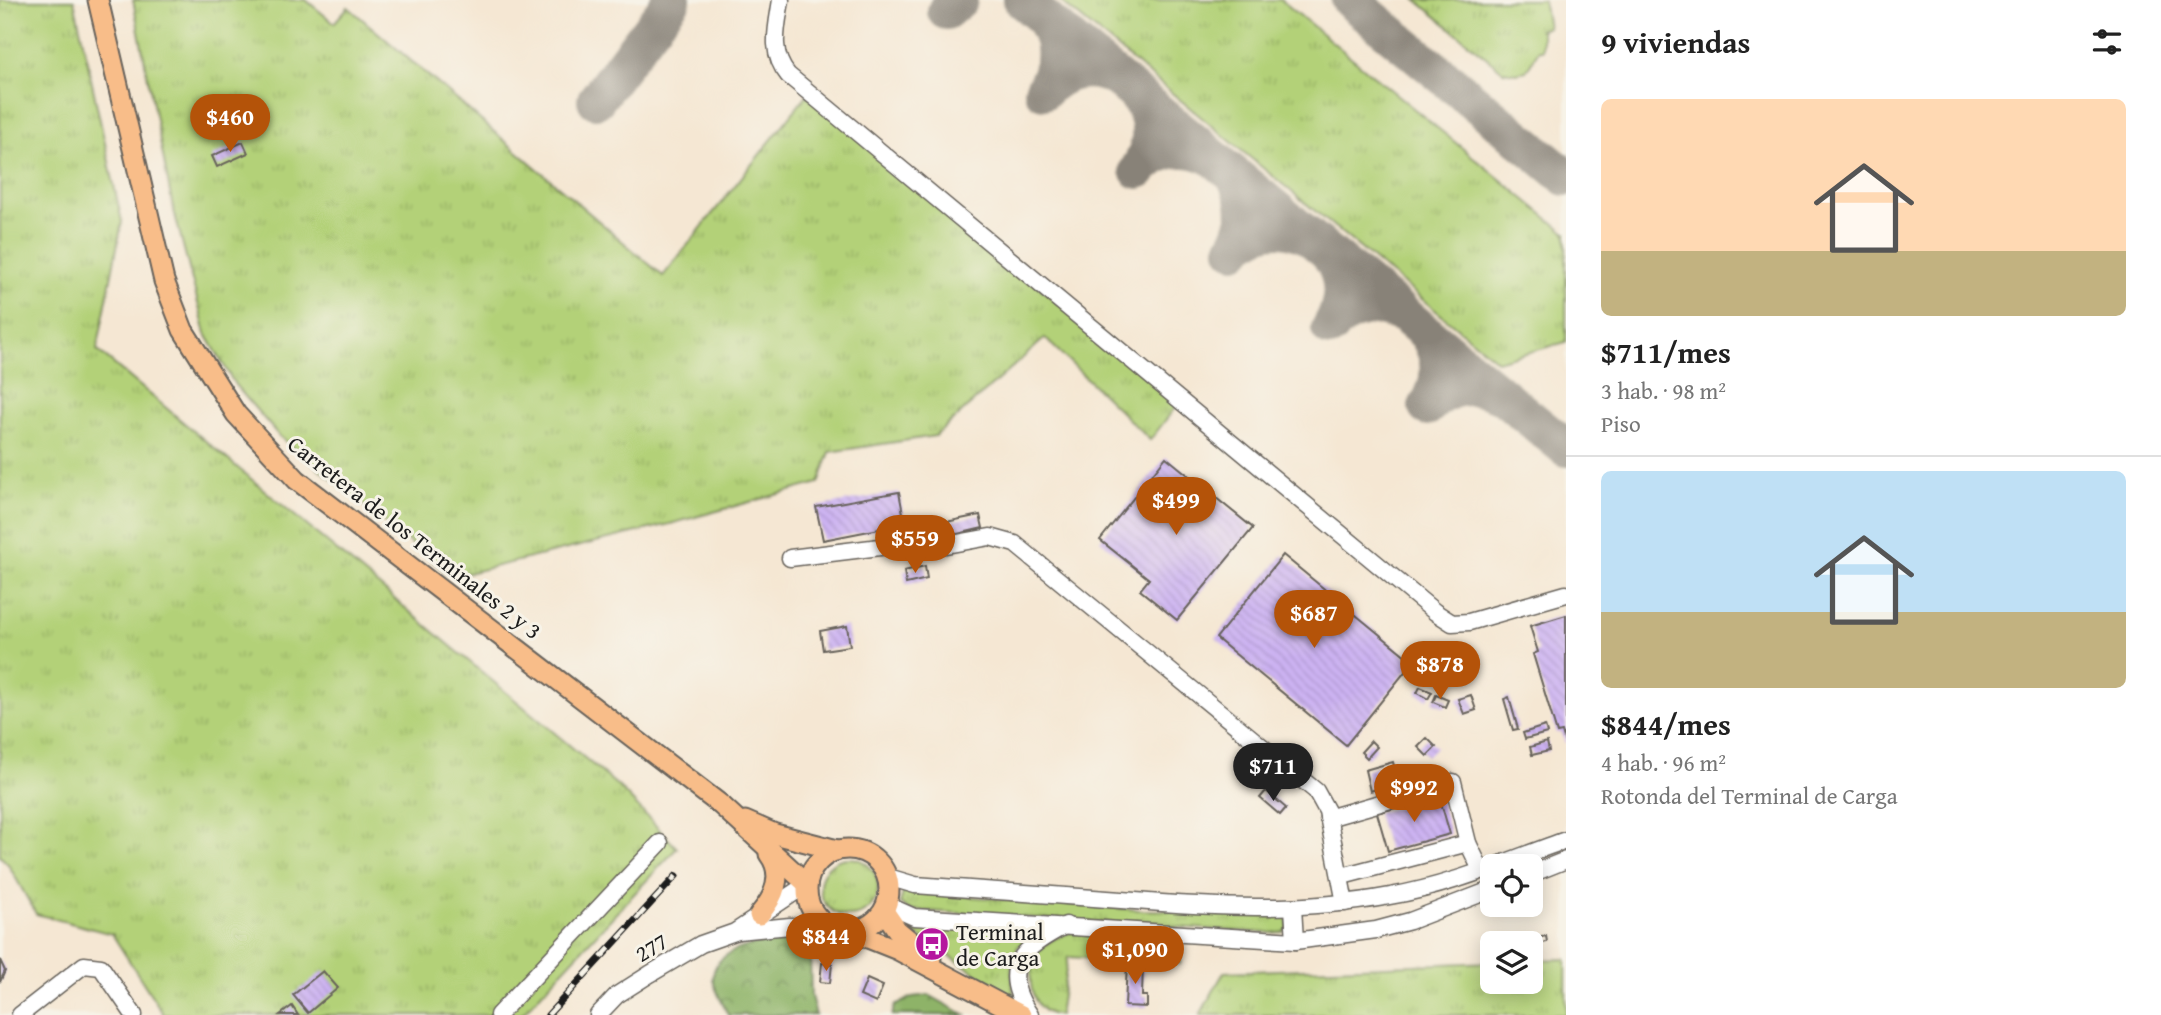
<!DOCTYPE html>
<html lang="es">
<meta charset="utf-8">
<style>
:root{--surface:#fff;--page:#f2f2f2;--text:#222;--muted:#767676;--line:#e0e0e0;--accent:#b45309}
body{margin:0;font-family:"Gentium Book Plus",serif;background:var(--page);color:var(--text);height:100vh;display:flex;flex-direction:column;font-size:26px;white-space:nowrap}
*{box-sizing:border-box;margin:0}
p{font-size:23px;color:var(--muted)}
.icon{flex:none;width:38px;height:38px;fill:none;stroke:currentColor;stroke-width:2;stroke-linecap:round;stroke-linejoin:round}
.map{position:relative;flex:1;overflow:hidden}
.details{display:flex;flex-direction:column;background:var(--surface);width:595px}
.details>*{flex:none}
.fabs{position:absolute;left:1480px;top:854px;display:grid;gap:14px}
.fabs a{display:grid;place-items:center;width:63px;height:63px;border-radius:10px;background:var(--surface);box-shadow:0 4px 18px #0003;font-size:35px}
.price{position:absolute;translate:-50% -60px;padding:0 16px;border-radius:24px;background:var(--accent);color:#fff;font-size:23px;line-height:46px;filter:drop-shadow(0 2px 4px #0008)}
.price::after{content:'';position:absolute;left:50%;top:42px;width:21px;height:16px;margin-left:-10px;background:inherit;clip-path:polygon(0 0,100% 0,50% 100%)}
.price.selected{background:#222;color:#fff}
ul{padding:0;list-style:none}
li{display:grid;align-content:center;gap:14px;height:371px;padding:0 35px}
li+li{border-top:2px solid var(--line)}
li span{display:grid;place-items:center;height:217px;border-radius:10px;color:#555}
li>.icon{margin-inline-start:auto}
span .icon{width:126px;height:126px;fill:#fffc;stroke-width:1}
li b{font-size:30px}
h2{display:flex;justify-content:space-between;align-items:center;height:84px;padding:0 35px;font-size:30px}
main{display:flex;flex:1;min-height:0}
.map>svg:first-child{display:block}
.grass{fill:url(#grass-tufts);stroke:#68764a;stroke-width:2}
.forest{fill:url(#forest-crowns);stroke:#556842;stroke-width:2}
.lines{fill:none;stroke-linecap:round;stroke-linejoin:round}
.taxiway{stroke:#888278;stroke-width:38}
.building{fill:url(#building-back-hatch)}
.minor-casing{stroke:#68635c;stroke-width:19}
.major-casing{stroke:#68635c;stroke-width:23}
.minor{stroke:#fff;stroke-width:16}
.major{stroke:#f8bd89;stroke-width:19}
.rail-casing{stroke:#1c1c1c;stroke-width:7}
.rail{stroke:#f7f3e8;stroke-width:4.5;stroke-dasharray:13;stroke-linecap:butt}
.labels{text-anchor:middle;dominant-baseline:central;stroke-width:6;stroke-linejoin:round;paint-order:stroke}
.street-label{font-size:23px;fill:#1c1c1c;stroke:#f7f3e8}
.poi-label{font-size:23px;fill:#1c1c1c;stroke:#f7f3e8;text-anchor:start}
</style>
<main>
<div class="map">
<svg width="1566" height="1015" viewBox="0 0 1566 1015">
<defs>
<pattern id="grass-tufts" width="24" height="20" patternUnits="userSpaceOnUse" patternTransform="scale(1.75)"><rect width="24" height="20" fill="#b3d178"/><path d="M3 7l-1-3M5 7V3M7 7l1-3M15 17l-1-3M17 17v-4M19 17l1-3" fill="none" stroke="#99b367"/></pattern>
<pattern id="forest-crowns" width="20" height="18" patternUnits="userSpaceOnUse" patternTransform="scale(1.75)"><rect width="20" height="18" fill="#8eb368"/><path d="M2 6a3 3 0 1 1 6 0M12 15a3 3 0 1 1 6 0" fill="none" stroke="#739155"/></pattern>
<pattern id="building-back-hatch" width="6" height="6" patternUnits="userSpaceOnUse" patternTransform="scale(1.75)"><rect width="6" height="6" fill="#ccb2f2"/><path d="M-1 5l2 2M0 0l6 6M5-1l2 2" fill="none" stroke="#af98cf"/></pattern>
</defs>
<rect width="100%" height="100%" fill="#f7f3e8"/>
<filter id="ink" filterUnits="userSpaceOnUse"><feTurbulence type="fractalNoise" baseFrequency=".0143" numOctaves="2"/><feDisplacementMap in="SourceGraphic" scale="14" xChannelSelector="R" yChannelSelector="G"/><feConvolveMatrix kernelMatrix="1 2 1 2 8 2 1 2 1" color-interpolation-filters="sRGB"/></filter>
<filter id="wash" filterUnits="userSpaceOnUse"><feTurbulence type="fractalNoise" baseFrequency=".00686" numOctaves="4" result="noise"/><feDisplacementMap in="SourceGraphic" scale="28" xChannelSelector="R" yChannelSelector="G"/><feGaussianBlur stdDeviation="1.57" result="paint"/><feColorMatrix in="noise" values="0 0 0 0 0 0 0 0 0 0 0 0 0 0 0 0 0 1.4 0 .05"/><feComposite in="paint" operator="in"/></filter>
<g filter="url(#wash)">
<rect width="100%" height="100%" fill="#f5e7d3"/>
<g class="grass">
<path d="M0,0H74L122,222L97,350L618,786L677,848L521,1015H164L112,934L36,914L8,864L0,856Z"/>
<path d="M133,0H306L334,23L348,7L663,276L807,95L1179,403L1150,440L1045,338L935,436L830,452L819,483L670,524L452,577L279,436L235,385L206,334L172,203Z"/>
<path d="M1059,0H1281L1566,233V342L1497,361Z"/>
<path d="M1416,0H1543L1548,27L1540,30L1542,33V50H1539L1526,71L1516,73L1503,71Z"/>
<circle cx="849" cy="887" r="29"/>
<path d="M910,892L1140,910L1282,913L1287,918L1288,927L1283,932L1268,933L910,910L900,903L903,893Z"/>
<path d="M904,927L1042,929C1007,947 1010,961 1014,997Z"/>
<path d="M1076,931L1181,938L1180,964L1068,957L1059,1015C1028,1015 1023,967 1041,949C1050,939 1064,934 1076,931Z"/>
<path d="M1566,959V1015H1200L1224,972L1493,962V982H1531V960Z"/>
</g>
<g class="forest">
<path d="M796,938L810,946L811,996L816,1015H728C724,1005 714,989 713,979C712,944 772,942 796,938Z"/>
<path d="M929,995L965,1015H892L895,1006L912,997Z"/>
</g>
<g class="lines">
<g class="taxiway">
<path d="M953,0L946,11L959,0"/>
<path d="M1022,0L1566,448"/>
<path d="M1350,0L1566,177"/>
<path d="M1043,18C1059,42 1058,67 1043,91C1064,70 1088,64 1115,77"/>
<path d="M1138,97C1155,121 1154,145 1138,170C1160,148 1183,143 1211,156"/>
<path d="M596,100L672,0"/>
<path d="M1234,176C1250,199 1249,225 1234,249C1255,227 1279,222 1306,235"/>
<path d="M1330,255C1346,279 1345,303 1330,328C1351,306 1375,301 1402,314"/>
<path d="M1427,334C1443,358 1442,383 1427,407C1448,385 1472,382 1499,394"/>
</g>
</g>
<g id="blocks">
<g class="building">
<path d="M243,142L248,153L217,167L212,156Z"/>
<path d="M1166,457L1253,528L1177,620L1140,590L1149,579L1100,540Z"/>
<path d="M899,492L905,524L823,540L816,507Z"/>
<path d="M980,515L983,528L949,536L946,522Z"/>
<path d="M1283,555L1413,662L1346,745L1216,638Z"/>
<path d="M925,566L927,579L906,584L904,571Z"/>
<path d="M1566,615V743H1565L1562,732L1557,733L1533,654L1538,652L1530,626Z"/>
<path d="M847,626L850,646L823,650L820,631Z"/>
<path d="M1420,687L1432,692L1428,699L1417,693Z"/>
<path d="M1436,695L1448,700L1445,707L1433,702Z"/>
<path d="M1471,695L1476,710L1464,714L1458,699Z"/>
<path d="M1509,697L1518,729L1513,730L1504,699Z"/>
<path d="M1545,726L1547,733L1525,739L1523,733Z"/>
<path d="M1427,738L1436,747L1427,756L1418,747Z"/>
<path d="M1371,741L1377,747L1367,758L1361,752Z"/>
<path d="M1547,742L1549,751L1532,755L1530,747Z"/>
<path d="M1393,762L1399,783L1370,791L1365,770Z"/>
<path d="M1266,791L1286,808L1280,815L1260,798Z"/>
<path d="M1439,796L1450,834L1388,851L1377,813Z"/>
<path d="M1546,936L1547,942L1534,945L1533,939Z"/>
<path d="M0,960L5,971L0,982Z"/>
<path d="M822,963L832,964L830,983L820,982Z"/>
<path d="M1127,963L1143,964L1142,996H1147V1007L1125,1006Z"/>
<path d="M323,971L338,988L308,1013L293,995Z"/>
<path d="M867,979L883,986L876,1003L860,996Z"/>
<path d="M292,1006L298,1015H280Z"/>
</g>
</g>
</g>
<g filter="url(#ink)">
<use href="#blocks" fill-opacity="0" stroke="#68635c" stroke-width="2"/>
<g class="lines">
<g class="minor-casing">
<g id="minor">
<path d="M781,0C777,27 769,52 788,75L1435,612L1452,623L1469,622L1566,594"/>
<path d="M790,558L888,546L946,545L990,537L1015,544L1316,791L1327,811L1345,903"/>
<path d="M1328,818L1453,782L1468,843L1481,870"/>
<path d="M1531,874L1566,860"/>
<path d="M1342,876L1468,843"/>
<path d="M888,877L915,885C984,890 1052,895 1121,900C1211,907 1300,913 1390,896C1450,886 1509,860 1566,840"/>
<path d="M887,905L914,917L1295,941L1376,930L1410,921L1493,889"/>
<path d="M1293,907L1295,941"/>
<path d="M738,931L790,926L832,929"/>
<path d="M20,1015L84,965L101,967L134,1015"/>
<path d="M498,1015L660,843"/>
<path d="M598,1015L617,995L650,974L701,944L735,932L807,884"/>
<path d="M1030,1015C997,967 1023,948 1066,925"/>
</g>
</g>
<g class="major-casing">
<g id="major">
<path d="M98,0L164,281L183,330L236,414L297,480L721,805L807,884"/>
<path d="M745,821L775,834L837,850"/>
<circle cx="848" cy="890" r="41"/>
<path d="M884,911L897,930L931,958"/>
<path d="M759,915C774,898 785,875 769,854"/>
<path d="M853,932L898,950L1021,1015"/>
</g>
</g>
<use href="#minor" class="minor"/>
<use href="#major" class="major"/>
<g class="rail-casing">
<path id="rail" d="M548,1015L676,876"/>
</g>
<use href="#rail" class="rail"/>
</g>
</g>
<defs>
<g id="bus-disc" transform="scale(1.75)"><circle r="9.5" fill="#b5179e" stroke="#f7f3e8"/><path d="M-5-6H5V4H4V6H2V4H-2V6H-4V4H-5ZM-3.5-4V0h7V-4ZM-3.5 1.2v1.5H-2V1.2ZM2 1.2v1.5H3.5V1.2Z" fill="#fff"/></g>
</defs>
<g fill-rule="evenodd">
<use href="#bus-disc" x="932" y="944"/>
</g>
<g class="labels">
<g class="street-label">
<text transform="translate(415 537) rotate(38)">Carretera de los Terminales 2 y 3</text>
<text transform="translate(651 947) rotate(-31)">277</text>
</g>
<g class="poi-label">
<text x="956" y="931">Terminal<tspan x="956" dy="26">de Carga</tspan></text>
</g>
</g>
</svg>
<div class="fabs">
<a><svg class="icon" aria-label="locate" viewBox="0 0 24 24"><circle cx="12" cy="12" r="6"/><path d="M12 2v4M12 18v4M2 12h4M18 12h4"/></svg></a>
<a><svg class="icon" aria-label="layers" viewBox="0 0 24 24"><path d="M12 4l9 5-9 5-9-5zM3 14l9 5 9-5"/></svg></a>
</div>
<b class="price" style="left:230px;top:154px">$460</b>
<b class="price" style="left:1176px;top:537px">$499</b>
<b class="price" style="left:915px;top:575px">$559</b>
<b class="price" style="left:1314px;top:650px">$687</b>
<b class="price" style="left:1440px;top:701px">$878</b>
<b class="price selected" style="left:1273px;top:803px">$711</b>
<b class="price" style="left:1414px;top:824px">$992</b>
<b class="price" style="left:826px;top:973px">$844</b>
<b class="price" style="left:1135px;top:986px">$1,090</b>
</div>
<section class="details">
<h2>9 viviendas<svg class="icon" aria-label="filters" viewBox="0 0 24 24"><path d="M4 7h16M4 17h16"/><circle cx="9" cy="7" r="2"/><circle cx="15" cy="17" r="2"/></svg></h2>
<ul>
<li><span style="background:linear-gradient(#ffd9b3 70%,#c2b280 0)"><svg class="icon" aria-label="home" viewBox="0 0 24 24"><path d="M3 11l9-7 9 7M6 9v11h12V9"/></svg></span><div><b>$711/mes</b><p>3 hab. · 98 m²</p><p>Piso</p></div></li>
<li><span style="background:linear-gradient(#bfe0f5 65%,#c2b280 0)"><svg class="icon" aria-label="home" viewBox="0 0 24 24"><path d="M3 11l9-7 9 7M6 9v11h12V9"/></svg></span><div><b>$844/mes</b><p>4 hab. · 96 m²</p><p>Rotonda del Terminal de Carga</p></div></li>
</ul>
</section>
</main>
